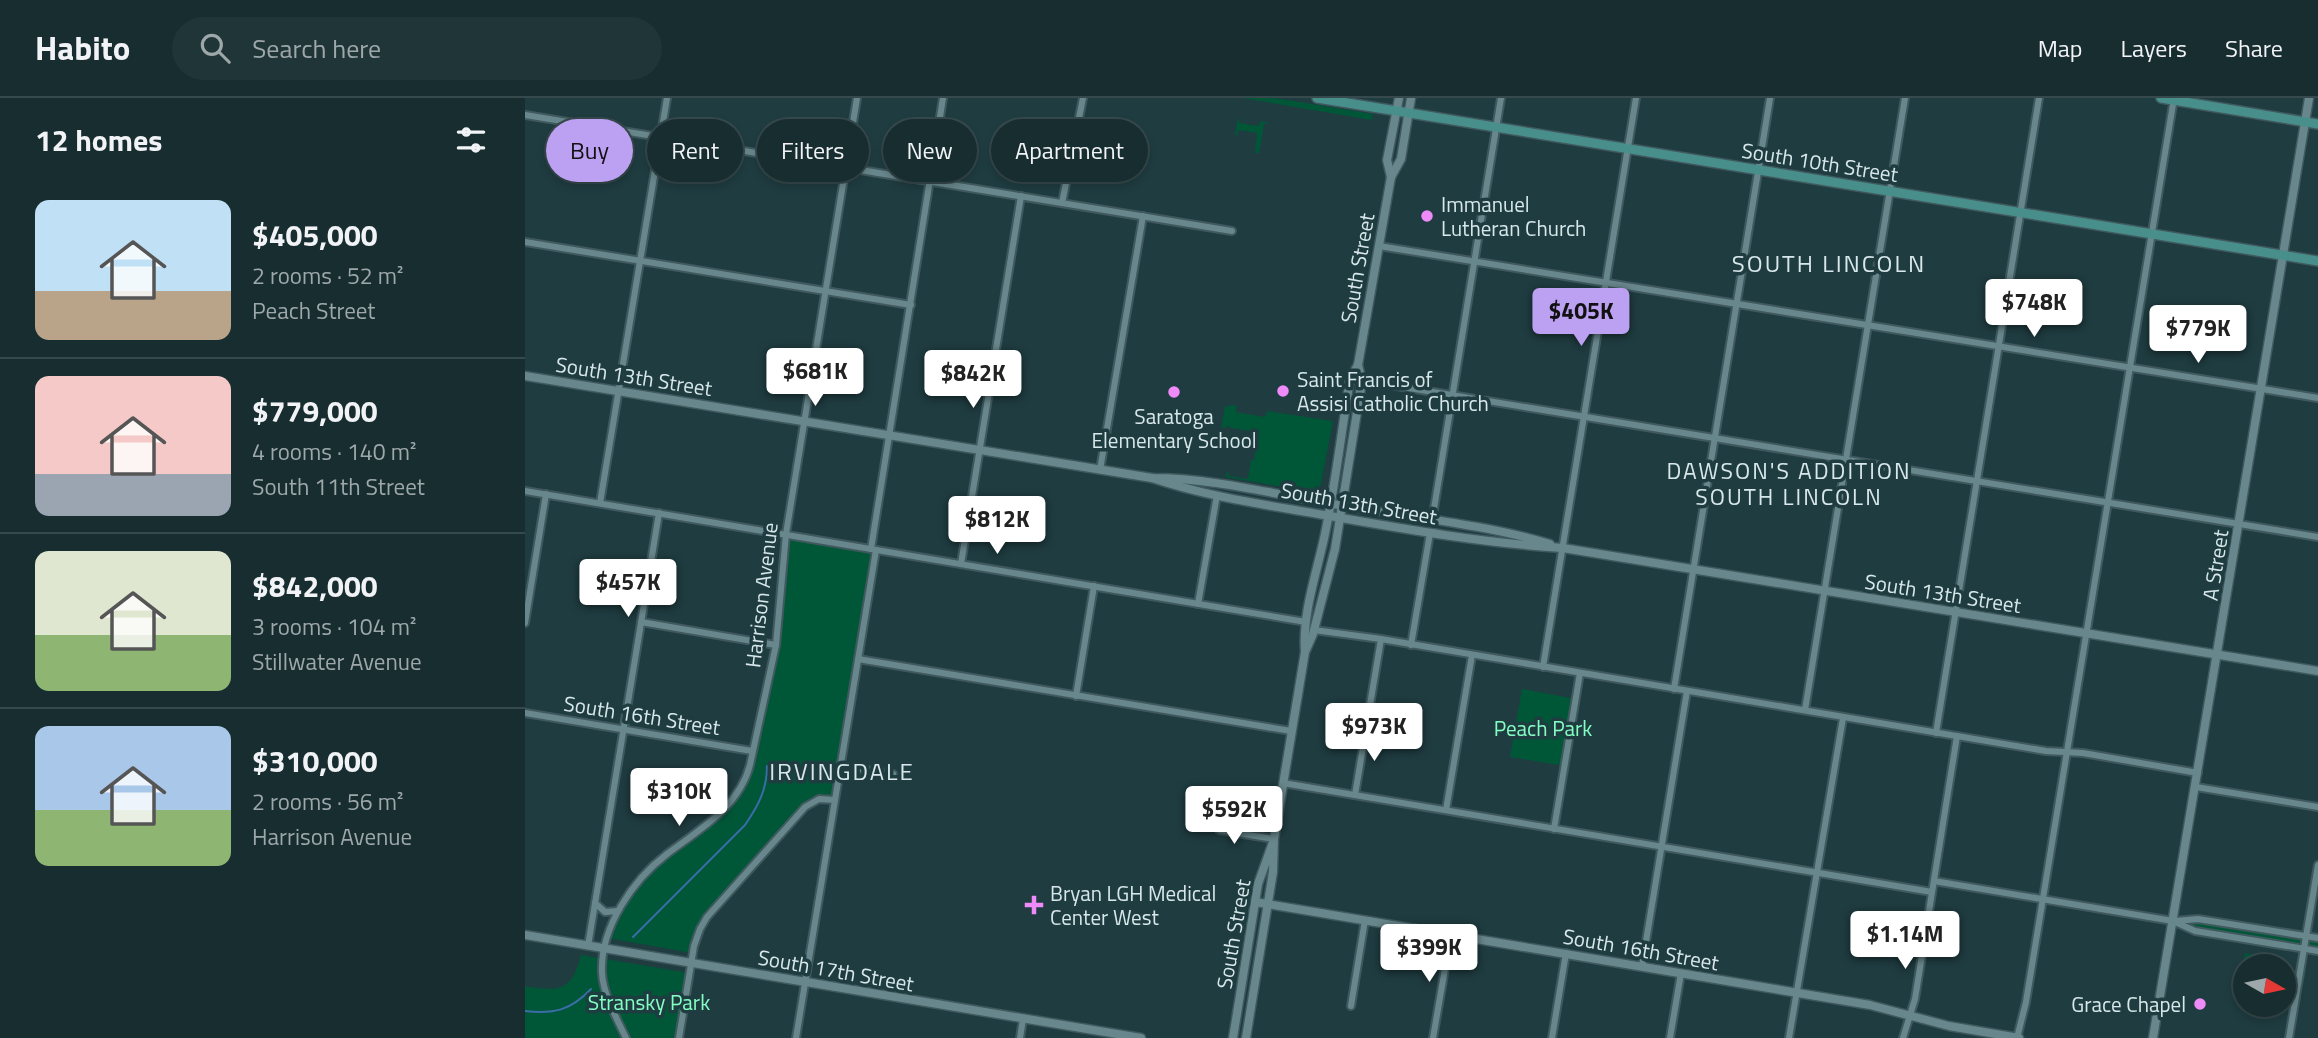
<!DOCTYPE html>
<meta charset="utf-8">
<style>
:root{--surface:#172d30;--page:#203538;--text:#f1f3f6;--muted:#9ea8ab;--line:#36494c;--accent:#bca0f2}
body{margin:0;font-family:"Titillium Web",sans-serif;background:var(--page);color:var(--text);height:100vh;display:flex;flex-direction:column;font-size:26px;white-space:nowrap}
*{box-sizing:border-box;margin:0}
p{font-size:23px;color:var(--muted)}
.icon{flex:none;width:38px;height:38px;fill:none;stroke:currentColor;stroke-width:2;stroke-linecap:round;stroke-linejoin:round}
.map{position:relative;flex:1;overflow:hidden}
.details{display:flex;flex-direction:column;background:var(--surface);width:525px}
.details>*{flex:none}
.guide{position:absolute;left:21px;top:21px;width:665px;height:63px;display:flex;gap:14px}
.needle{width:46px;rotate:99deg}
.fabs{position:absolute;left:1708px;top:856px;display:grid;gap:14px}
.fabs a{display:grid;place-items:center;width:63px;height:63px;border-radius:50%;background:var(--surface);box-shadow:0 4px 10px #0003,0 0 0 2px var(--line);font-size:35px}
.price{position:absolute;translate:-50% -60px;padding:0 16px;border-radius:7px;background:#fff;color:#222;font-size:23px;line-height:46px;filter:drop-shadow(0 2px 4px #0008)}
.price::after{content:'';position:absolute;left:50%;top:42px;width:21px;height:16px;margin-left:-10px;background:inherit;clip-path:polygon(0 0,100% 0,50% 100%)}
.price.on{background:var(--accent);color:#111}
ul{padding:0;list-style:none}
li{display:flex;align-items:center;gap:21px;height:175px;padding:0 35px}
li+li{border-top:2px solid var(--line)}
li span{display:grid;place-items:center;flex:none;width:196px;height:140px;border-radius:14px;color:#555}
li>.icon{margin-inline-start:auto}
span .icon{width:84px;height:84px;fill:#fffc;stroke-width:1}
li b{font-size:30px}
h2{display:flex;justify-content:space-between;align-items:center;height:84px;padding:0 35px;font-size:30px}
.tag{padding:0 24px;border-radius:32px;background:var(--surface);box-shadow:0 4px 10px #0003,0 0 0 2px var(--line);font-size:24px;line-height:63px}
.tag.on{background:var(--accent);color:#111}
header{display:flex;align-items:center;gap:42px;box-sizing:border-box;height:98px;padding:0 35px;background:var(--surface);border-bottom:2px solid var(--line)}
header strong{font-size:33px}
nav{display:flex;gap:38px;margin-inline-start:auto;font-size:24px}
.search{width:490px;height:63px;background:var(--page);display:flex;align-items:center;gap:18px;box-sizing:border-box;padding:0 24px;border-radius:38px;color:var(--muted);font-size:26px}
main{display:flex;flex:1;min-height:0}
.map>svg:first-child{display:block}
.green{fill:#005738}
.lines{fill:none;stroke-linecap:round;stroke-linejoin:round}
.stream{stroke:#3a6ca8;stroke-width:2}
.street-casing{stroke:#3f595e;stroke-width:10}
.secondary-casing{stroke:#3f595e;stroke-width:11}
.primary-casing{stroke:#3f595e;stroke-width:12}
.street{stroke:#68878c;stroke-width:6}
.secondary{stroke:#68878c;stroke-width:8}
.primary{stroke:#488f8b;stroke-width:9}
.poi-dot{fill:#ee8bf8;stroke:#1f3c40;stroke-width:2.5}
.labels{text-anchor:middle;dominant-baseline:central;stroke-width:7;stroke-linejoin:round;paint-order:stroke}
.street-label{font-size:21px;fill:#d7e7ea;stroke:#1f3c40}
.poi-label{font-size:21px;fill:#d7e7ea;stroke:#1f3c40;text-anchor:start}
.park-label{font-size:21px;fill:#84ffc4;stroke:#1f3c40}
.neighbourhood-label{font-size:23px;letter-spacing:2px;fill:#d7e7ea;stroke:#1f3c40}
.quarter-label{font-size:24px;letter-spacing:2px;fill:#d7e7ea;stroke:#1f3c40}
</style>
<header>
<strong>Habito</strong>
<div class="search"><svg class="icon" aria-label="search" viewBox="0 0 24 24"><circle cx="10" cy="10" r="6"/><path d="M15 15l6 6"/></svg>Search here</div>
<nav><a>Map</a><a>Layers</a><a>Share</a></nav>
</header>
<main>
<section class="details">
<h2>12 homes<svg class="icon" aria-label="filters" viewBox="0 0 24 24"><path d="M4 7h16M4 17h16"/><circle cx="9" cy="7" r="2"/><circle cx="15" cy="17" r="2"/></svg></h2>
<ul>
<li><span style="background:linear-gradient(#bfe0f5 65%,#b9a48a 0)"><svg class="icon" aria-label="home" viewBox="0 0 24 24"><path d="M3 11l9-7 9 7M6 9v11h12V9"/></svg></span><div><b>$405,000</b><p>2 rooms · 52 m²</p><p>Peach Street</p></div></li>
<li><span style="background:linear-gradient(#f6c9c9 70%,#9aa5b1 0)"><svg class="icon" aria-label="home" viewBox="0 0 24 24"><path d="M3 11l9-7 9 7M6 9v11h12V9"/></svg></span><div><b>$779,000</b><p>4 rooms · 140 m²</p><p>South 11th Street</p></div></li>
<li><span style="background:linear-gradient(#dfe7d0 60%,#8fb573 0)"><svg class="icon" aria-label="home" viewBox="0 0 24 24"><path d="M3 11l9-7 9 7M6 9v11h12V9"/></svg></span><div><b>$842,000</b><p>3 rooms · 104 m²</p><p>Stillwater Avenue</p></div></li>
<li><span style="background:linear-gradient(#a9c7e8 60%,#8fb573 0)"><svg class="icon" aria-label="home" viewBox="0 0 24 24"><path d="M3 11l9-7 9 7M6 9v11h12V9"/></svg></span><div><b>$310,000</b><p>2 rooms · 56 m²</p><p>Harrison Avenue</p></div></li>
</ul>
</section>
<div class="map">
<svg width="1793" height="940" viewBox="0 0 1793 940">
<rect width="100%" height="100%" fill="#1f3c40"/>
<g class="green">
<path d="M717,0H750L848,16L847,22Z"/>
<path d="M713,19L715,25L733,28L737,23L744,25L739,26L734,55H730L732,35L713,32L712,37H710Z"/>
<path d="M707,307L712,308L711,314L740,319L742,313L808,323L794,395L700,379L703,372L704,378L723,381L726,362H729L734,332L727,330L726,333L705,330L703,327L702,329L696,330L700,309Z"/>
<path d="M261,436L351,452L310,702L287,703L182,819L167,855L82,840L85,829L119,777L193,718L216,689L246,572Z"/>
<path d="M997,591L1051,601L1040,668L985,659Z"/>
<path d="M1662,820L1793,840V853L1670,833L1648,823Z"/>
<path d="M1720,855L1760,862L1759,871V868H1720V871H1717Z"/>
<path d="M56,857L164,875L154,940H0V888C34,894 47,893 56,857Z"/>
</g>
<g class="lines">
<g class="stream">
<path d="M108,839L220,727C233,708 242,692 242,668"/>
<path d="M0,913C29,916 45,913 66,891"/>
</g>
<g class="street-casing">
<g id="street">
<path d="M0,17L707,133"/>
<path d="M537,105L558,0"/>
<path d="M0,144L386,207"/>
<path d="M854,148L1793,300"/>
<path d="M835,282L1793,439"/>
<path d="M575,372L618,118"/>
<path d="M0,393L781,524"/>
<path d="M75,405L142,0"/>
<path d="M907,423L976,0"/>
<path d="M346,451L418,0"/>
<path d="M436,466L496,98"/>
<path d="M673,506L692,397"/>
<path d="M116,524L251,547"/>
<path d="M0,525L21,396"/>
<path d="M789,532L856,541L1521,653L1558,655L1673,675"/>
<path d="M886,547L905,435"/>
<path d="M333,561L766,633"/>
<path d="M1018,569L1111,0"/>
<path d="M1149,591L1245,0"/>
<path d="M551,598L569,488"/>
<path d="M1280,612L1380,0"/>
<path d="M0,615L227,653"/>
<path d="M1411,635L1514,0"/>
<path d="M316,668L368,676"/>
<path d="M758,685L1407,794"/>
<path d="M1671,689L1793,709"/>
<path d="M830,697L856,541"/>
<path d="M921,712L947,557"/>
<path d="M1029,731L1055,575"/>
<path d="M694,732L749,741"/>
<path d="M1409,783L1648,823L1670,833L1793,853"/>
<path d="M70,805L80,814L93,813"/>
<path d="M1650,823L1673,821L1793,840"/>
<path d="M63,848L134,415"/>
<path d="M1117,868L1162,593"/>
<path d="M826,908L840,822"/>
<path d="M101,940C92,921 78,896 77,875C75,829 108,782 142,756C175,731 214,709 225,667L251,547L261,436L332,0"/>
<path d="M154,940L169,848L175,831L182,819L280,709L294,701L310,702"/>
<path d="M271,940L351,452"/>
<path d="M495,940L498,921"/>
<path d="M908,940L926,836"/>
<path d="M1027,940L1041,855"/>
<path d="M1145,940L1156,875"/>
<path d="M1264,940L1318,620"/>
<path d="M1378,940L1390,901L1432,638"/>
<path d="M1492,940L1501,904L1649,0"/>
<path d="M1764,940L1793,767"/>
</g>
</g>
<g class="secondary-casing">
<g id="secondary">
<path d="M866,79L862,62L874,0"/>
<path d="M0,278L627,380C687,380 748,396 808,406C880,419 955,425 1025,446"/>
<path d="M627,380C683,399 742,407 799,417C879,431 958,445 1038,450L1793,573"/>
<path d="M781,552L788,536L810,451L837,283L833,267"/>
<path d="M730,804L1345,907L1424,928L1494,940"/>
<path d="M0,837L616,940"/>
<path d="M708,940L733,786L748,744"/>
<path d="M721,940L748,774L749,741L780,554C777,513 793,472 801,431C811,381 817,331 825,281L833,267L866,79L876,61L886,0"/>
<path d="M1628,940L1784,0"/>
</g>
</g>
<g class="primary-casing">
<g id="primary">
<path d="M792,0L1793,163"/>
<path d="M1636,0L1793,26"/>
</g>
</g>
<use href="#street" class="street"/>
<use href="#secondary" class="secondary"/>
<use href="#primary" class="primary"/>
</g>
<g class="poi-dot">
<circle cx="902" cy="118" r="7"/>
<circle cx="758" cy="293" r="7"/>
<circle cx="649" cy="294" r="7"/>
<path d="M505.5 796.5h7v7h7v7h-7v7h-7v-7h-7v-7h7z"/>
<circle cx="1675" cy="906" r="7"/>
</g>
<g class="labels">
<g class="street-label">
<text transform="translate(1295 64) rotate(9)">South 10th Street</text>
<text transform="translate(832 170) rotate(-80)">South Street</text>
<text transform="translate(109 278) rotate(9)">South 13th Street</text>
<text transform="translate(834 405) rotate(10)">South 13th Street</text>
<text transform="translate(1690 467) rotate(-81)">A Street</text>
<text transform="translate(1418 495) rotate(9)">South 13th Street</text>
<text transform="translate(236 497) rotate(-83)">Harrison Avenue</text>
<text transform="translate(117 617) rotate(9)">South 16th Street</text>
<text transform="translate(708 836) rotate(-80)">South Street</text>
<text transform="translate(1116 851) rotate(10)">South 16th Street</text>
<text transform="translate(311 872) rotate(10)">South 17th Street</text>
</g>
<g class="poi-label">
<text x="916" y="106">Immanuel<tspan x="916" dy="24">Lutheran Church</tspan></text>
<text x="772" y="281">Saint Francis of<tspan x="772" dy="24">Assisi Catholic Church</tspan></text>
<text x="649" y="318" text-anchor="middle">Saratoga<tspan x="649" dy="24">Elementary School</tspan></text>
<text x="525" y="795">Bryan LGH Medical<tspan x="525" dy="24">Center West</tspan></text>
<text x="1661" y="906" text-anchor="end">Grace Chapel</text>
</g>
<g class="park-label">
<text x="1018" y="630">Peach Park</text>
<text x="124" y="904">Stransky Park</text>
</g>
<g class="neighbourhood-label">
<text x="1264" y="372">DAWSON'S ADDITION<tspan x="1264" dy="26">SOUTH LINCOLN</tspan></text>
</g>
<g class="quarter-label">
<text x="1304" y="165">SOUTH LINCOLN</text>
<text x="317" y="673">IRVINGDALE</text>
</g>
</g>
</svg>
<div class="fabs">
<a><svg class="needle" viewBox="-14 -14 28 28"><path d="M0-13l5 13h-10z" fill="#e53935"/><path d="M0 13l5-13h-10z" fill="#9ea8ab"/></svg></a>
</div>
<b class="price" style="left:1509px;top:241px">$748K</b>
<b class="price on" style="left:1056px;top:250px">$405K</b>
<b class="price" style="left:1673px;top:267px">$779K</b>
<b class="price" style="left:290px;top:310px">$681K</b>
<b class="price" style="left:448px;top:312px">$842K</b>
<b class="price" style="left:472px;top:458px">$812K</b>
<b class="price" style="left:103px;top:521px">$457K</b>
<b class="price" style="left:849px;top:665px">$973K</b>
<b class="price" style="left:154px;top:730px">$310K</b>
<b class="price" style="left:709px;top:748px">$592K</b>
<b class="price" style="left:1380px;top:873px">$1.14M</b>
<b class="price" style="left:904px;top:886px">$399K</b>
<div class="guide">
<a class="tag on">Buy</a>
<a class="tag">Rent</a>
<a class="tag">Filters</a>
<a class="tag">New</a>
<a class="tag">Apartment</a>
</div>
</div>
</main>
